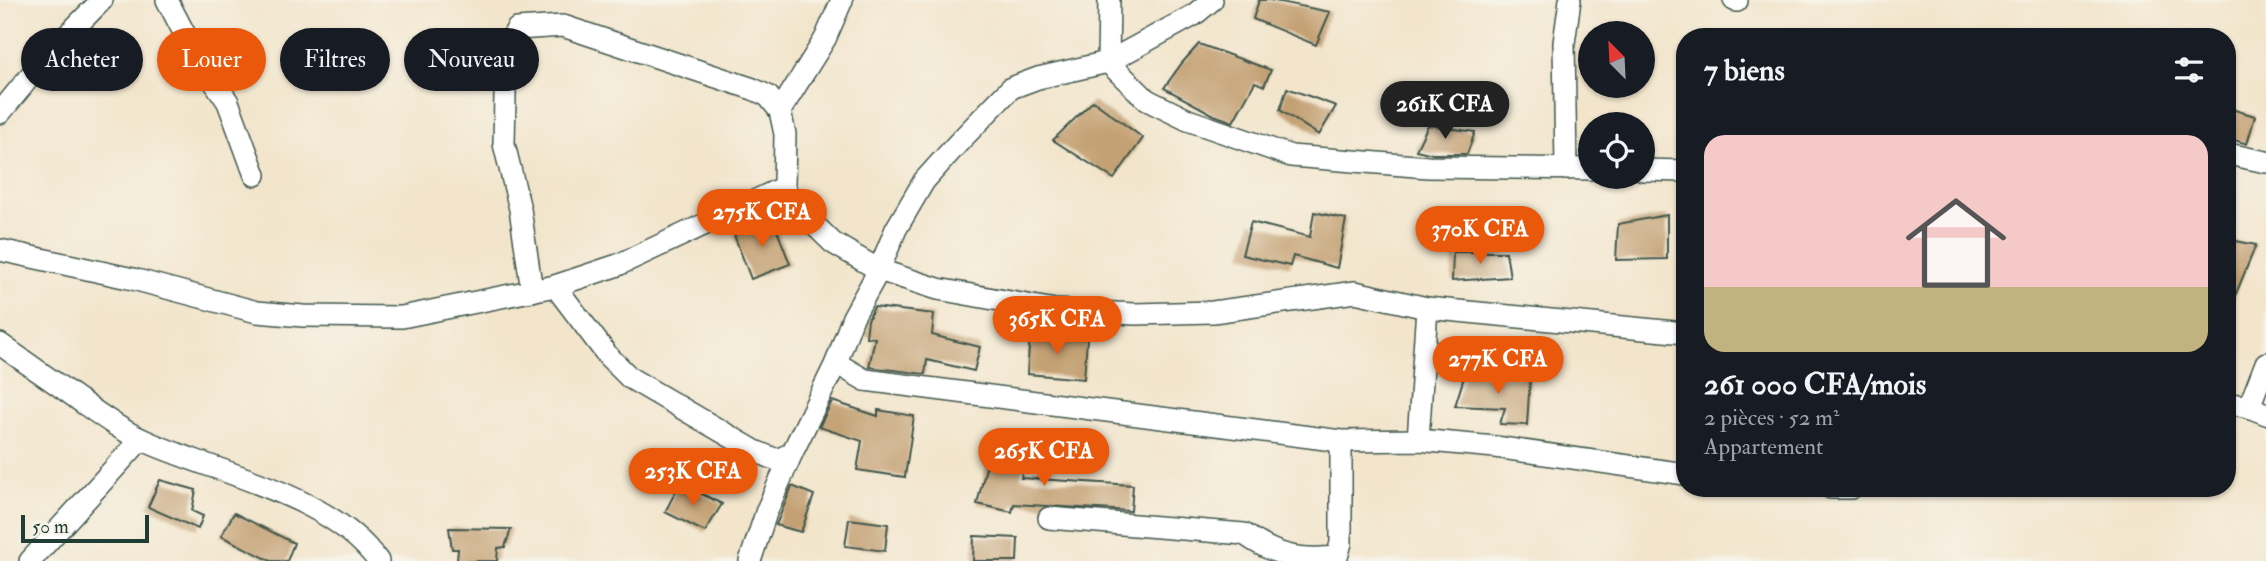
<!DOCTYPE html>
<html lang="fr">
<meta charset="utf-8">
<style>
:root{--surface:#171b24;--page:#20242c;--text:#f1f3f6;--muted:#9ea1a6;--line:#363941;--accent:#ea580c}
body{margin:0;font-family:"IM FELL Double Pica",serif;background:var(--page);color:var(--text);height:100vh;display:flex;flex-direction:column;font-size:26px;white-space:nowrap}
*{box-sizing:border-box;margin:0}
p{font-size:23px;color:var(--muted)}
.icon{flex:none;width:38px;height:38px;fill:none;stroke:currentColor;stroke-width:2;stroke-linecap:round;stroke-linejoin:round}
.map{position:relative;flex:1;overflow:hidden}
.sheet{position:absolute;left:1676px;top:28px;width:560px;height:469px;display:flex;flex-direction:column;background:var(--surface);border-radius:28px;box-shadow:0 2px 5px #0004}
.sheet>*{flex:none}
.top-card{position:absolute;left:21px;top:28px;width:665px;height:63px;display:flex;gap:14px}
.needle{width:46px;rotate:336deg}
.buttons{position:absolute;left:1578px;top:21px;display:grid;gap:14px}
.buttons a{display:grid;place-items:center;width:77px;height:77px;border-radius:50%;background:var(--surface);box-shadow:0 2px 5px #0004;font-size:35px}
.scale{position:absolute;left:21px;bottom:18px;width:128px;box-sizing:border-box;padding-left:7px;border:4px solid #1f3d34;border-top:0;font-size:19px;line-height:24px;white-space:nowrap;color:#1f3d34;-webkit-text-stroke:5px #f7f3e8;paint-order:stroke}
.price{position:absolute;translate:-50% -60px;padding:0 16px;border-radius:24px;background:var(--accent);color:#fff;font-size:23px;line-height:46px;filter:drop-shadow(0 2px 4px #0008)}
.price::after{content:'';position:absolute;left:50%;top:42px;width:21px;height:16px;margin-left:-10px;background:inherit;clip-path:polygon(0 0,100% 0,50% 100%)}
.price.active{background:#222;color:#fff}
ul{padding:0;list-style:none}
li{display:grid;align-content:center;gap:14px;height:371px;padding:0 28px}
li+li{border-top:2px solid var(--line)}
li span{display:grid;place-items:center;height:217px;border-radius:21px;color:#555}
li>.icon{margin-inline-start:auto}
span .icon{width:126px;height:126px;fill:#fffc;stroke-width:1}
li b{font-size:30px}
h2{display:flex;justify-content:space-between;align-items:center;height:84px;padding:0 28px;font-size:30px}
.chip{padding:0 24px;border-radius:32px;background:var(--surface);box-shadow:0 2px 5px #0004;font-size:24px;line-height:63px}
.chip.active{background:var(--accent);color:#fff}
.map>svg:first-child{display:block}
.building{fill:#c4a175}
.lines{fill:none;stroke-linecap:round;stroke-linejoin:round}
.minor-casing{stroke:#3f564b;stroke-width:24}
.minor{stroke:#fff;stroke-width:21}
</style>
<div class="map">
<svg width="2266" height="561" viewBox="0 0 2266 561">
<rect width="100%" height="100%" fill="#f7f3e8"/>
<filter id="ink" filterUnits="userSpaceOnUse"><feTurbulence type="fractalNoise" baseFrequency=".0143" numOctaves="2"/><feDisplacementMap in="SourceGraphic" scale="14" xChannelSelector="R" yChannelSelector="G"/><feConvolveMatrix kernelMatrix="1 2 1 2 8 2 1 2 1" color-interpolation-filters="sRGB"/></filter>
<filter id="wash" filterUnits="userSpaceOnUse"><feTurbulence type="fractalNoise" baseFrequency=".00686" numOctaves="4" result="noise"/><feDisplacementMap in="SourceGraphic" scale="28" xChannelSelector="R" yChannelSelector="G"/><feGaussianBlur stdDeviation="1.57" result="paint"/><feColorMatrix in="noise" values="0 0 0 0 0 0 0 0 0 0 0 0 0 0 0 0 0 1.4 0 .05"/><feComposite in="paint" operator="in"/></filter>
<g filter="url(#wash)">
<rect width="100%" height="100%" fill="#f2e5cc"/>
<g id="blocks">
<g class="building">
<path d="M1259,0H1270L1330,12L1316,45L1253,19Z"/>
<path d="M1199,44L1271,70L1264,86L1255,82L1233,122L1214,115L1164,88L1182,63Z"/>
<path d="M1287,88L1336,106L1319,135L1280,110Z"/>
<path d="M1093,101L1143,138L1114,179L1053,140Z"/>
<path d="M2228,108L2255,116L2247,144L2228,138Z"/>
<path d="M1428,125L1475,132L1467,154H1433L1416,150Z"/>
<path d="M1314,212L1346,219L1337,268L1293,256L1290,266L1242,255L1251,222L1310,237Z"/>
<path d="M1667,215V259L1616,260L1618,224Z"/>
<path d="M773,220L790,264L751,279L734,235Z"/>
<path d="M2231,240L2256,245L2228,313V249Z"/>
<path d="M1453,252H1506L1510,277L1452,281Z"/>
<path d="M874,307L934,314L932,335L980,347L974,371L927,360L925,374L869,367L875,338L866,337L868,320Z"/>
<path d="M1030,334L1087,339L1084,379L1027,374Z"/>
<path d="M1465,374L1530,377L1527,425L1500,424L1505,408L1455,406Z"/>
<path d="M832,401L878,416V410L914,416L905,477L857,470L862,441L819,427Z"/>
<path d="M985,449L1025,454L1021,478L1133,485L1131,511L1014,504L1012,512L977,504L987,464L983,463Z"/>
<path d="M160,480L196,490L192,511L203,516L198,529L148,507Z"/>
<path d="M680,483L722,504L705,532L665,512Z"/>
<path d="M792,486L814,495L801,532L776,525Z"/>
<path d="M234,513L294,543L287,561H271L221,536Z"/>
<path d="M849,519L888,524L885,551L845,546Z"/>
<path d="M449,528L511,529L505,547L498,548L497,561H457L458,549H452Z"/>
<path d="M974,536L1018,538L1017,561H973Z"/>
</g>
</g>
</g>
<g filter="url(#ink)">
<use href="#blocks" fill-opacity="0" stroke="#3f564b" stroke-width="2"/>
<g class="lines">
<g class="minor-casing">
<g id="minor">
<path d="M167,0L194,52L228,102L255,175"/>
<path d="M1109,0L1108,62L1147,100L1188,120L1291,156L1428,167L1591,169"/>
<path d="M1212,0L1194,15L1108,62L1038,78L1011,88L958,143L924,181L896,229L879,270L853,317L836,363L865,380L1341,441L1418,440L1495,447L1685,474"/>
<path d="M1734,0L1737,1"/>
<path d="M780,111L825,39L842,0"/>
<path d="M0,113L45,58L102,0"/>
<path d="M2228,154L2266,162"/>
<path d="M1566,169L1564,43L1570,0"/>
<path d="M1643,170L1685,171"/>
<path d="M0,250L133,279L257,312L303,316L402,317L555,286L618,265L784,187"/>
<path d="M555,286L608,356L630,378L755,451L777,460L792,453L836,363"/>
<path d="M532,291L520,209L504,144L506,48L517,29L563,26L753,89L768,96L780,111L785,134L784,187L794,205L833,243L879,270L938,289L1055,310L1135,314L1213,312L1355,292L1427,308L1685,333"/>
<path d="M0,344C26,363 53,381 79,400C99,414 120,430 143,440C215,473 330,494 378,561"/>
<path d="M2228,403L2249,407L2266,414"/>
<path d="M2249,407L2266,363"/>
<path d="M1418,440L1427,308"/>
<path d="M1831,488H1851"/>
<path d="M1049,518L1244,534C1276,556 1298,561 1337,557L1341,543V441"/>
<path d="M30,561L141,439"/>
<path d="M750,561L767,510L792,453"/>
</g>
</g>
<use href="#minor" class="minor"/>
</g>
</g>
</svg>
<div class="buttons">
<a><svg class="needle" viewBox="-14 -14 28 28"><path d="M0-13l5 13h-10z" fill="#e53935"/><path d="M0 13l5-13h-10z" fill="#9ea1a6"/></svg></a>
<a><svg class="icon" aria-label="locate" viewBox="0 0 24 24"><circle cx="12" cy="12" r="6"/><path d="M12 2v4M12 18v4M2 12h4M18 12h4"/></svg></a>
</div>
<div class="scale">50 m</div>
<b class="price active" style="left:1445px;top:141px">261K CFA</b>
<b class="price" style="left:762px;top:249px">275K CFA</b>
<b class="price" style="left:1480px;top:266px">370K CFA</b>
<b class="price" style="left:1057px;top:356px">365K CFA</b>
<b class="price" style="left:1498px;top:396px">277K CFA</b>
<b class="price" style="left:1044px;top:488px">265K CFA</b>
<b class="price" style="left:693px;top:508px">253K CFA</b>
<div class="top-card">
<a class="chip">Acheter</a>
<a class="chip active">Louer</a>
<a class="chip">Filtres</a>
<a class="chip">Nouveau</a>
</div>
<section class="sheet">
<h2>7 biens<svg class="icon" aria-label="filters" viewBox="0 0 24 24"><path d="M4 7h16M4 17h16"/><circle cx="9" cy="7" r="2"/><circle cx="15" cy="17" r="2"/></svg></h2>
<ul>
<li><span style="background:linear-gradient(#f6c9c9 70%,#c2b280 0)"><svg class="icon" aria-label="home" viewBox="0 0 24 24"><path d="M3 11l9-7 9 7M6 9v11h12V9"/></svg></span><div><b>261 000 CFA/mois</b><p>2 pièces · 52 m²</p><p>Appartement</p></div></li>
</ul>
</section>
</div>
